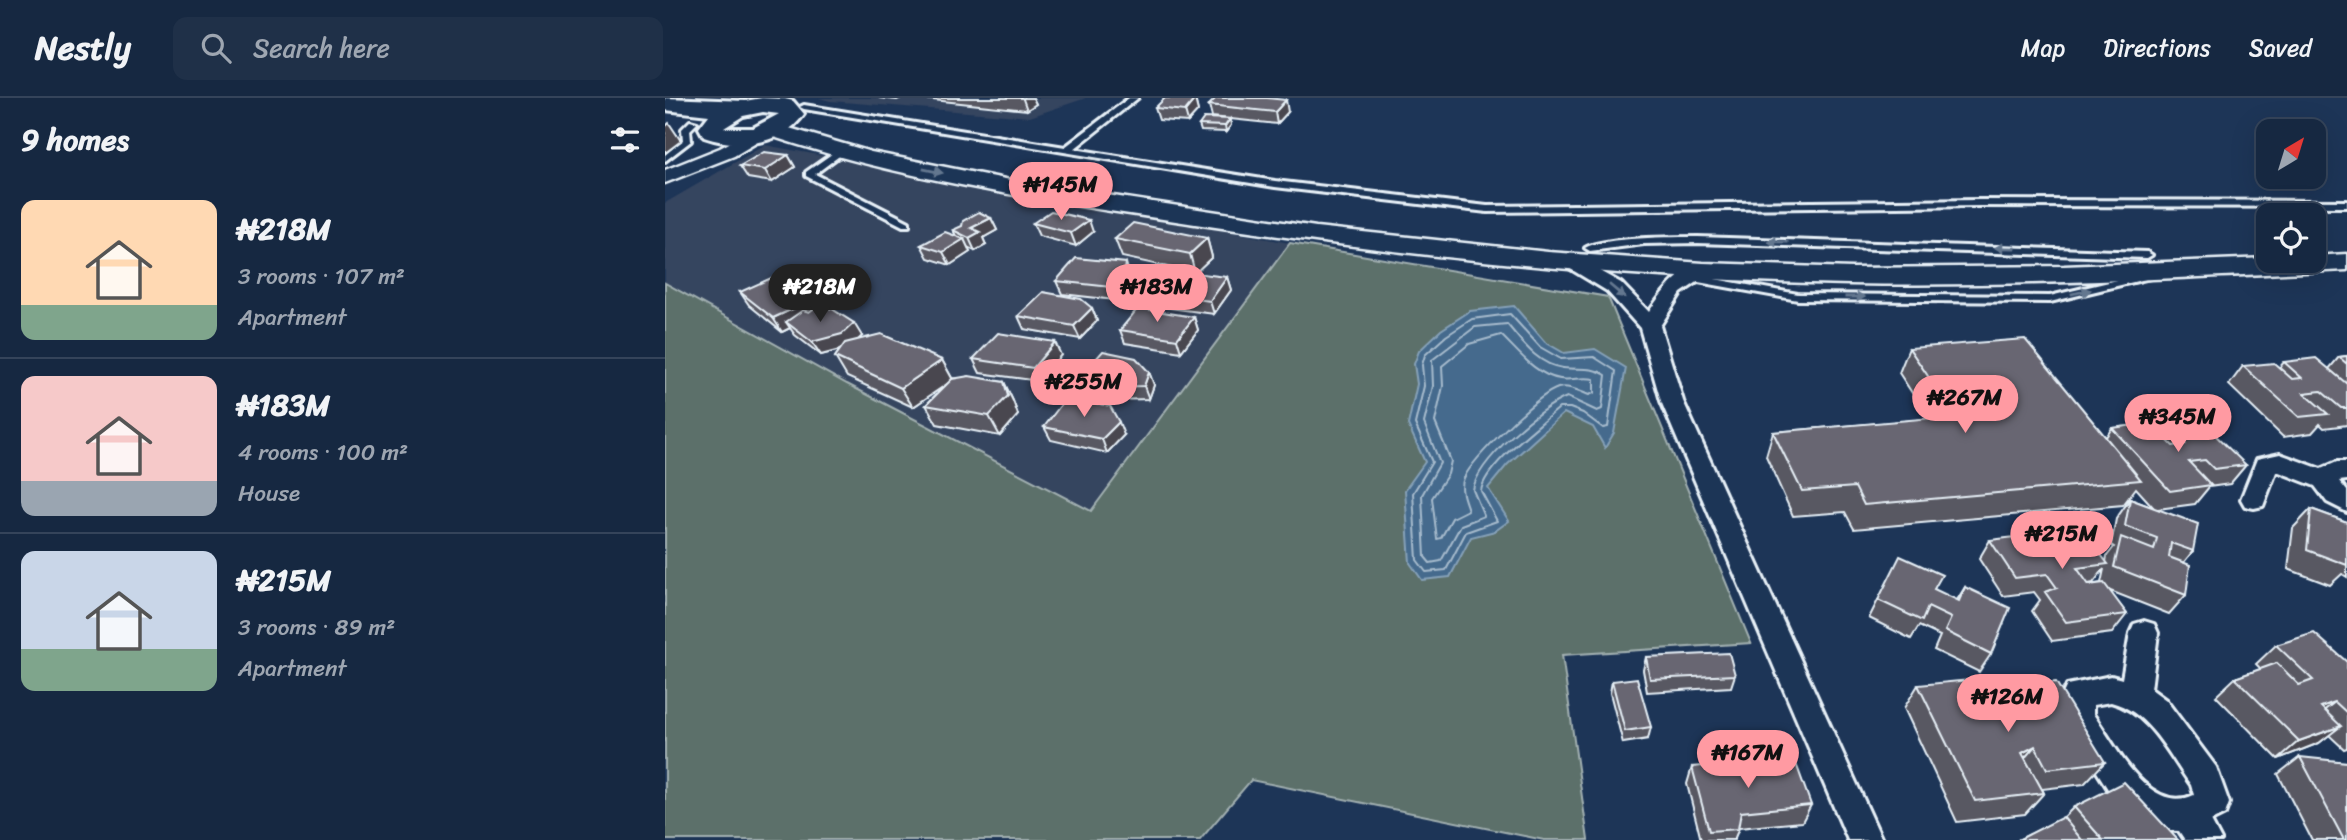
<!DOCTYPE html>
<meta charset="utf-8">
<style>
:root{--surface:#162841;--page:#1f3048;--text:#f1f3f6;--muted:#9ea6b1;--line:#35445a;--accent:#ff9aa2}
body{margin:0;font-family:Sriracha,sans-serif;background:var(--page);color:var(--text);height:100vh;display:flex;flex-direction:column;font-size:26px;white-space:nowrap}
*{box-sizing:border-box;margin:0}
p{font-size:23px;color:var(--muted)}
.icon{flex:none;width:38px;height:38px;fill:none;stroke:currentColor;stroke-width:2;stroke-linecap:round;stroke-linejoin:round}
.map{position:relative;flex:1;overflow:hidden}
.side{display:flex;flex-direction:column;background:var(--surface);width:665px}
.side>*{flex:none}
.needle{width:46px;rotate:38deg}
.tools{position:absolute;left:1591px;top:21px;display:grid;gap:14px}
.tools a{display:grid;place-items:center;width:70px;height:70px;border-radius:14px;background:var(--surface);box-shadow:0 7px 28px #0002,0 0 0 2px var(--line);font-size:35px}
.price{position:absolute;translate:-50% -60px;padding:0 16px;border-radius:24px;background:var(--accent);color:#111;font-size:23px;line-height:46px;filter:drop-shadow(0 2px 4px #0008)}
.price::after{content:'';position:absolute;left:50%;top:42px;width:21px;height:16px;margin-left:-10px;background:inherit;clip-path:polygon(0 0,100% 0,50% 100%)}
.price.selected{background:#222;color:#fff}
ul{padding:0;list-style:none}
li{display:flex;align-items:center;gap:21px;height:175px;padding:0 21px}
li+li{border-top:2px solid var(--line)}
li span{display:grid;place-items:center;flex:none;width:196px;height:140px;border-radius:14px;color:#555}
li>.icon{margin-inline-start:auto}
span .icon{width:84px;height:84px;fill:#fffc;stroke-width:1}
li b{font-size:30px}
h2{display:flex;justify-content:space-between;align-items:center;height:84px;padding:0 21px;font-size:30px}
header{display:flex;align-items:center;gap:42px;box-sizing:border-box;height:98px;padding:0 35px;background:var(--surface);border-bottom:2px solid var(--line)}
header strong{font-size:33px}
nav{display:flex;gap:38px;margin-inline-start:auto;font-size:24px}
.search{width:490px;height:63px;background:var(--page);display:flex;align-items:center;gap:18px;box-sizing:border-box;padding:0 24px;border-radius:14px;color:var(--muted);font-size:26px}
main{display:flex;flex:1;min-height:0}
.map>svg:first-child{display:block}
.built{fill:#34445f}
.green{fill:#5b6f6a;stroke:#a2b0b1;stroke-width:2}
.water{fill:#456b8d;stroke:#86a1b8;stroke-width:2}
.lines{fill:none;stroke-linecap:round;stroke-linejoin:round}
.shore{stroke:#a7bbcd;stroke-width:2}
.service-casing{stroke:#e8f1f8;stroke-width:6}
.minor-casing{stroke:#e8f1f8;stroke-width:6}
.tertiary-casing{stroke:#e8f1f8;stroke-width:5}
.secondary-casing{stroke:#e8f1f8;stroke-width:5}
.primary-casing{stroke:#e8f1f8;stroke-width:6}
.service{fill:#1d3557;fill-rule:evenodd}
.minor{fill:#1d3557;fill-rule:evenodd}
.tertiary{fill:#1d3557;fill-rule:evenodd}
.secondary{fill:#1d3557;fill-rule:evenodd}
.primary{fill:#1d3557;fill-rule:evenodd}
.wall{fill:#595862;stroke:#e8f1f8;stroke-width:2;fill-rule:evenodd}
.shaded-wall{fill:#494750;stroke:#e8f1f8;stroke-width:2}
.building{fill:#686672;stroke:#e8f1f8;stroke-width:2}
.oneway{fill:#64778f}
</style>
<header>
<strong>Nestly</strong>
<div class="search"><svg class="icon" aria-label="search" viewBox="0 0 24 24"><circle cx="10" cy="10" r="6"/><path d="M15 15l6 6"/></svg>Search here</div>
<nav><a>Map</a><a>Directions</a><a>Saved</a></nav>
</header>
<main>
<section class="side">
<h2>9 homes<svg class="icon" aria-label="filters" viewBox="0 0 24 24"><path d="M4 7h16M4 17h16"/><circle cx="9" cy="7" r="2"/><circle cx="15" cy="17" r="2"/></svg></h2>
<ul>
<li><span style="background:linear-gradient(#ffd9b3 75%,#7fa58c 0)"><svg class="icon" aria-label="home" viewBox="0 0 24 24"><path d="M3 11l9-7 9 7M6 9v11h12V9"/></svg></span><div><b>₦218M</b><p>3 rooms · 107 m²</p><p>Apartment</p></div></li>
<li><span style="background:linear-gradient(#f6c9c9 75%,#9aa5b1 0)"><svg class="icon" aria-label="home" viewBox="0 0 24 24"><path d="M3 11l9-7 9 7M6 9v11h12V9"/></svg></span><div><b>₦183M</b><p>4 rooms · 100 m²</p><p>House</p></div></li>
<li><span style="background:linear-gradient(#c9d6e8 70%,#7fa58c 0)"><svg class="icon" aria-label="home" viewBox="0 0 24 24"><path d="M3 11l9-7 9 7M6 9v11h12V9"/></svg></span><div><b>₦215M</b><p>3 rooms · 89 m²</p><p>Apartment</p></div></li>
</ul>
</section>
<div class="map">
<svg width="1682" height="742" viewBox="0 0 1682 742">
<rect width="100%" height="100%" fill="#1d3557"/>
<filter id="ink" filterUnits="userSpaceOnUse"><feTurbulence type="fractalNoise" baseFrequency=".0143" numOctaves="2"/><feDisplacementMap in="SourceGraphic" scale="14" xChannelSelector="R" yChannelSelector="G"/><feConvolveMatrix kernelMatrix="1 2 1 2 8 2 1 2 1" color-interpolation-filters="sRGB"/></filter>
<g filter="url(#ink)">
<g class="built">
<path d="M154,0H421L365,19L165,3Z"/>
<path d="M100,47L625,145L426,413L182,286L0,185V105Z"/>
</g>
<path class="green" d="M625,145L943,199L1086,545L897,557L923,742H879L586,682L535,742H0V185L182,286L426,413Z"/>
<path class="water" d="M849,208L880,244L899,255L930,251L961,270L949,335L940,350L928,329L899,315L842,367L823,390L844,423L830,433L806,439L785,479L757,482L745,465L740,392L760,364L743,327L752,286L749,266L754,253L776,232L805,213Z"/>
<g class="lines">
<g class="shore">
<path d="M845,216L875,249L896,261L929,259L951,273L943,329L938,330L918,315L905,310H894C874,328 820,367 816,393L832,423L801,434L781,472L761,474L752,462L748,395L767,364L750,326L759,288L757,267L760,257L781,238L807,221Z"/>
<path d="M842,226C857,244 873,267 898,270C915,272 926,268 941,277L937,311L932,313L902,299C875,309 812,363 808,392L819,418L796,427L776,463L765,465L760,459L757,397L775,365L759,325L768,288L767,262L810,229Z"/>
<path d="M836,237C853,253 870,277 895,281C907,283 917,278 929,281V295L924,297C914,293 903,287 893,290C872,297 808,360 799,380C794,391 800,402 803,412L787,420L776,440L772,441L767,400L783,376L786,363L770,324L778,288L777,268L804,246Z"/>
</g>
<g class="service-casing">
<g id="service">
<path d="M464,0H473L409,51L610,83L822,108L1315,102L1682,103V109L1315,108L822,114L610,89L139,11L135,9L139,7L400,49Z"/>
<path d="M25,23L32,25L25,32L26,43L0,63V57L18,42L17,31Z"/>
<path d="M174,51L181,53L150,76L244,124V128H238L141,78V74Z"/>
<path d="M1033,139L1482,154L1487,157L1482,160L1033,145L979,146L925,153L920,150C938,139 1009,139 1033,139Z"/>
<path d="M1482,175L1487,178L1485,180L1385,204L1133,202L1022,182L1017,179L1022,176L1133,196L1385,198Z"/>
</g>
</g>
<g class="minor-casing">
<g id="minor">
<path d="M911,160L956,185L984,214C996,196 1020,162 1046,169L1049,173L1016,195L995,228L1018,303L1217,742H1183L996,303L975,230L942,193L904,170L901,166L904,162Z"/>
<path d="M1615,356L1656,371L1672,364H1682V382L1674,383L1682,393V414L1662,404L1650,388L1614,374H1611L1598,408L1589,410L1580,408L1576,401L1592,361Z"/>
<path d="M1479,523L1489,526L1493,535L1486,591L1501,602L1551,669L1564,705L1560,716L1546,723L1556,742H1520L1514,733L1494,732L1455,710L1398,620V596L1402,587L1446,578L1457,581L1465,535L1469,526ZM1446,604C1485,614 1504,657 1526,687L1529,697C1484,718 1450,647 1428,616V607Z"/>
</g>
</g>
<g class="tertiary-casing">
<path id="tertiary" d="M94,29L101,31L104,35L101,39L69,58L0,85V72L55,50Z"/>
</g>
<g class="secondary-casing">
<path id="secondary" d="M107,25L206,54L350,83L651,129L883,154L1038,165L1187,170L1399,168L1603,160V163H1648V158L1682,156V172C1517,180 1351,189 1185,186C966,182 747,159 530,126C385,104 239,83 99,36L96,31L99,26Z"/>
</g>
<g class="primary-casing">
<path id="primary" d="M0,0L80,3L97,0L120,1L128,3L139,16C117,48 73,51 39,39L34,30L44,17L0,12ZM98,14L114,16L88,30H59L78,18Z"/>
</g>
<use href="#service" class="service"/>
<use href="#minor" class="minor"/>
<use href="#tertiary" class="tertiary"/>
<use href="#secondary" class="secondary"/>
<use href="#primary" class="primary"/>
</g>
<g class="wall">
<path d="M214,0H236L232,2Z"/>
<path d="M249,0H368L371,6L362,12Z"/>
<path d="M530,1L533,13L523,24L494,22L490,10Z"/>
<path d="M544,7L623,14L612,26L547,19Z"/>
<path d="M565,21L566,27L561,34L536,33L534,27Z"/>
<path d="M123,57L130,69L107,84L83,80L75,68Z"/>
<path d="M326,120L332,132L318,140L321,147L310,153L302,149L305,154L285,167L263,160L256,147L291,138L288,132Z"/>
<path d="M368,125L428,134L411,148L374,138Z"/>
<path d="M542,140L547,159L530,175L457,159L450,141Z"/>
<path d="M465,178L463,192L450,202L397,196L391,183Z"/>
<path d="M562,179L566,192L549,216L490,208L486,195Z"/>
<path d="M75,194L152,209L197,238L193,241L277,262L287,280L339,284L348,303L353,317L335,338L272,326L261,307L281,286L248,309L182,279L170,259L175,252L156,257L130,237L125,230L117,234L84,207Z"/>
<path d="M427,210L432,223L415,241L359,231L353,218Z"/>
<path d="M529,219L533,232L516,254L460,245L455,232Z"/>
<path d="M1244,250L1441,339L1447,330L1501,341L1507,333L1581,367L1565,386L1544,389L1530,406L1493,411L1528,453L1519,464L1521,497L1504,516L1443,492L1462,516L1447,535L1387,543L1367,513L1375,502L1369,494L1338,498L1314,461L1325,442L1441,464L1442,458L1449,449L1446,447L1451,421L1465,401L1489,410L1471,390L1458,407L1189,431L1180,414L1128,418L1101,358L1108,334L1264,321L1234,275ZM1439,471L1436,485L1424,487L1423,486L1428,485Z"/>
<path d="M396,257L374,283L315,275L308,261Z"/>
<path d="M1682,258V327L1659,330L1655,326L1647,335L1618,339L1564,287L1578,268L1614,270L1619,264L1664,271L1674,259Z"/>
<path d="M484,274L489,287L484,301L447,302L416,296L411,283Z"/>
<path d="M379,329L459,337L442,355L386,342Z"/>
<path d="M1646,411L1682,424V479L1677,476L1665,487L1623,471L1628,430Z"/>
<path d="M1300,489L1326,556L1314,574L1269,552L1275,538L1254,528L1246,541L1204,520L1213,502H1292Z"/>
<path d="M1611,547L1682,564V650L1679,651L1664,637L1654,645L1613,661L1551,598L1570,580L1596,571L1591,566Z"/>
<path d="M981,559L1070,577L1066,589L982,594L978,572Z"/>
<path d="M947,583L986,629L983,641L958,645L945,595Z"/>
<path d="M1253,587L1324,598L1330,590L1440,664L1419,686L1377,691L1379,695L1360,716L1292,724L1239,610Z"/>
<path d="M1635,659L1682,742H1647L1613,676Z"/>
<path d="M1027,669L1146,707L1137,724L1074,730L1069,742H1036L1022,686Z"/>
<path d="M1409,709L1513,742H1353L1398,720Z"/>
</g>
<g class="shaded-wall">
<path d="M359,0H368L371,6L362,12L358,1Z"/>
<path d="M530,1L533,13L523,24L520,13Z"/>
<path d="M621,2L623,14L612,26L610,14Z"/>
<path d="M565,21L566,27L561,34L560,28Z"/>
<path d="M4,25L16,43L0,55V29Z"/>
<path d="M123,57L130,69L107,84L100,72Z"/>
<path d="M326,120L332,132L318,140L321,147L310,153L304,140L306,130Z"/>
<path d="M424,122L428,134L411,148L406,135Z"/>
<path d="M542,140L547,159L530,175L525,156Z"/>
<path d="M299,141L305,154L285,167L278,154Z"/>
<path d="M461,165L465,178L463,192L450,202L446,189Z"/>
<path d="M562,179L566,192L549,216L545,203Z"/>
<path d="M147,202L155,215L121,224L125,230L117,234L108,220Z"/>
<path d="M427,210L432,223L415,241L409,228Z"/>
<path d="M529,219L533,232L516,254L512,241Z"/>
<path d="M189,225L197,238L186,249L156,257L147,244Z"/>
<path d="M390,244L396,257L374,283L368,270Z"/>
<path d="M277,262L288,282L248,309L236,290Z"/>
<path d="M484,274L489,287L484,301L479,288Z"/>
<path d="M339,284L348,303L353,317L335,338L324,318Z"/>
<path d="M454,324L459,337L442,355L437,341Z"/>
<path d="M1670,604L1648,621L1656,609Z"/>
<path d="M1676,628L1654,645L1613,661L1634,643Z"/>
<path d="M1370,648L1351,670L1357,655Z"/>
</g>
<g class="building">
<path d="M500,0H511L530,1L520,13L490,10Z"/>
<path d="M551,0H602L621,2L610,14L544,7Z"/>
<path d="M539,20L565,21L560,28L534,27Z"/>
<path d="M99,54L123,57L100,72L75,68Z"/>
<path d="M386,113L424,122L406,135L368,125Z"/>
<path d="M314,114L326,120L306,130L315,134L304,140L288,132L297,128L298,123Z"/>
<path d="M468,125L542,140L525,156L450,141Z"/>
<path d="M280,134L299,141L278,154L256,147Z"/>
<path d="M411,160L461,165L459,179L446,189L391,183Z"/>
<path d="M505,172L562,179L545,203L486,195Z"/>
<path d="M111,178L147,202L108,220L75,194Z"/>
<path d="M378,194L416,201L427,210L409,228L353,218Z"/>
<path d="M154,207L167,211L189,225L177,236L147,244L121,224L138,212L144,214Z"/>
<path d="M473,210L529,219L512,241L455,232Z"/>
<path d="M333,235L390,244L368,270L308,261Z"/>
<path d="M216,236L277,262L236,290L170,259L180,245Z"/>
<path d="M1360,241L1476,382L1199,407L1190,389L1137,393L1108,334L1290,318L1244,250Z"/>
<path d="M438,253L471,260L484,274L479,288L442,289L411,283Z"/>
<path d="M1682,258V266L1674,259Z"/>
<path d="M1651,260L1682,286V310H1676L1656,293L1639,295L1663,316L1634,319L1578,268L1609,265L1627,281L1637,280L1619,264Z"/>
<path d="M304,278L339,284L343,298L324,318L261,307L287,281Z"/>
<path d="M401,300L445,308L454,324L437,341L379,329Z"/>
<path d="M1485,325L1508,348L1520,346L1507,333L1541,328L1581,367L1549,371L1540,362L1524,364L1546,387L1505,393L1447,330Z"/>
<path d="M1465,401L1533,426L1528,453L1506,445L1504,459L1525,467L1521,497L1449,469L1456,439L1489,452L1492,440L1460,428Z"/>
<path d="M1646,411L1682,424V467L1642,452Z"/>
<path d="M1416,431L1443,466L1412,470L1424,487L1439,485L1462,516L1401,524L1380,494L1392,490L1382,476L1350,480L1325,442Z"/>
<path d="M1235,458L1277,477L1269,491L1294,503L1300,489L1345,510L1326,556L1280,533L1286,520L1263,509L1257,523L1213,502Z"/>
<path d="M1649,535L1682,564V615L1670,604L1656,609L1676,628L1634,643L1570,580L1612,565L1634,587L1648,582L1611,547Z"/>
<path d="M1064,555L1070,577L985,581L981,559Z"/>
<path d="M972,580L986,629L960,633L947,583Z"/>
<path d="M1315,581L1335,619L1345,618L1330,590L1391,584L1440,664L1382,671L1370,648L1357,655L1379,695L1310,703L1253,587Z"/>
<path d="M1635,659L1682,664V742H1679Z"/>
<path d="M1129,660L1146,707L1076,714L1073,731L1044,733L1027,669Z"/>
<path d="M1459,684L1513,742H1438L1409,709Z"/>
<path d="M1398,719L1417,742H1353Z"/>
</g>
<defs><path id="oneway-solid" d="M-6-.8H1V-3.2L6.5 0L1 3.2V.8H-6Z" transform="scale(1.75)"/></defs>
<g class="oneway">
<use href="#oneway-solid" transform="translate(268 73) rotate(12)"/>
<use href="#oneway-solid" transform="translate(1113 144) rotate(-179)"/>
<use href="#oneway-solid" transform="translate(1340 150) rotate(-179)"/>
<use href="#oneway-solid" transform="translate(952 193) rotate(40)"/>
<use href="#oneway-solid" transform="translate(1416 194) rotate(-11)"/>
<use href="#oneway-solid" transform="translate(1190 199)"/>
</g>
</g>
</svg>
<div class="tools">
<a><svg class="needle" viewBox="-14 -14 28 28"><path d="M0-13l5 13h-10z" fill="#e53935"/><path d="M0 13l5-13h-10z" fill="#9ea6b1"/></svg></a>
<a><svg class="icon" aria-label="locate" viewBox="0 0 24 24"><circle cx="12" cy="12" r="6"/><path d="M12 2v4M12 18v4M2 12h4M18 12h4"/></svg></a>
</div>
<b class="price" style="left:396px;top:124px">₦145M</b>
<b class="price selected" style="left:155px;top:226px">₦218M</b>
<b class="price" style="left:492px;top:226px">₦183M</b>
<b class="price" style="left:419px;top:321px">₦255M</b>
<b class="price" style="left:1300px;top:337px">₦267M</b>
<b class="price" style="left:1513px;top:356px">₦345M</b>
<b class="price" style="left:1397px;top:473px">₦215M</b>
<b class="price" style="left:1343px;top:636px">₦126M</b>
<b class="price" style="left:1083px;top:692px">₦167M</b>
</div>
</main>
